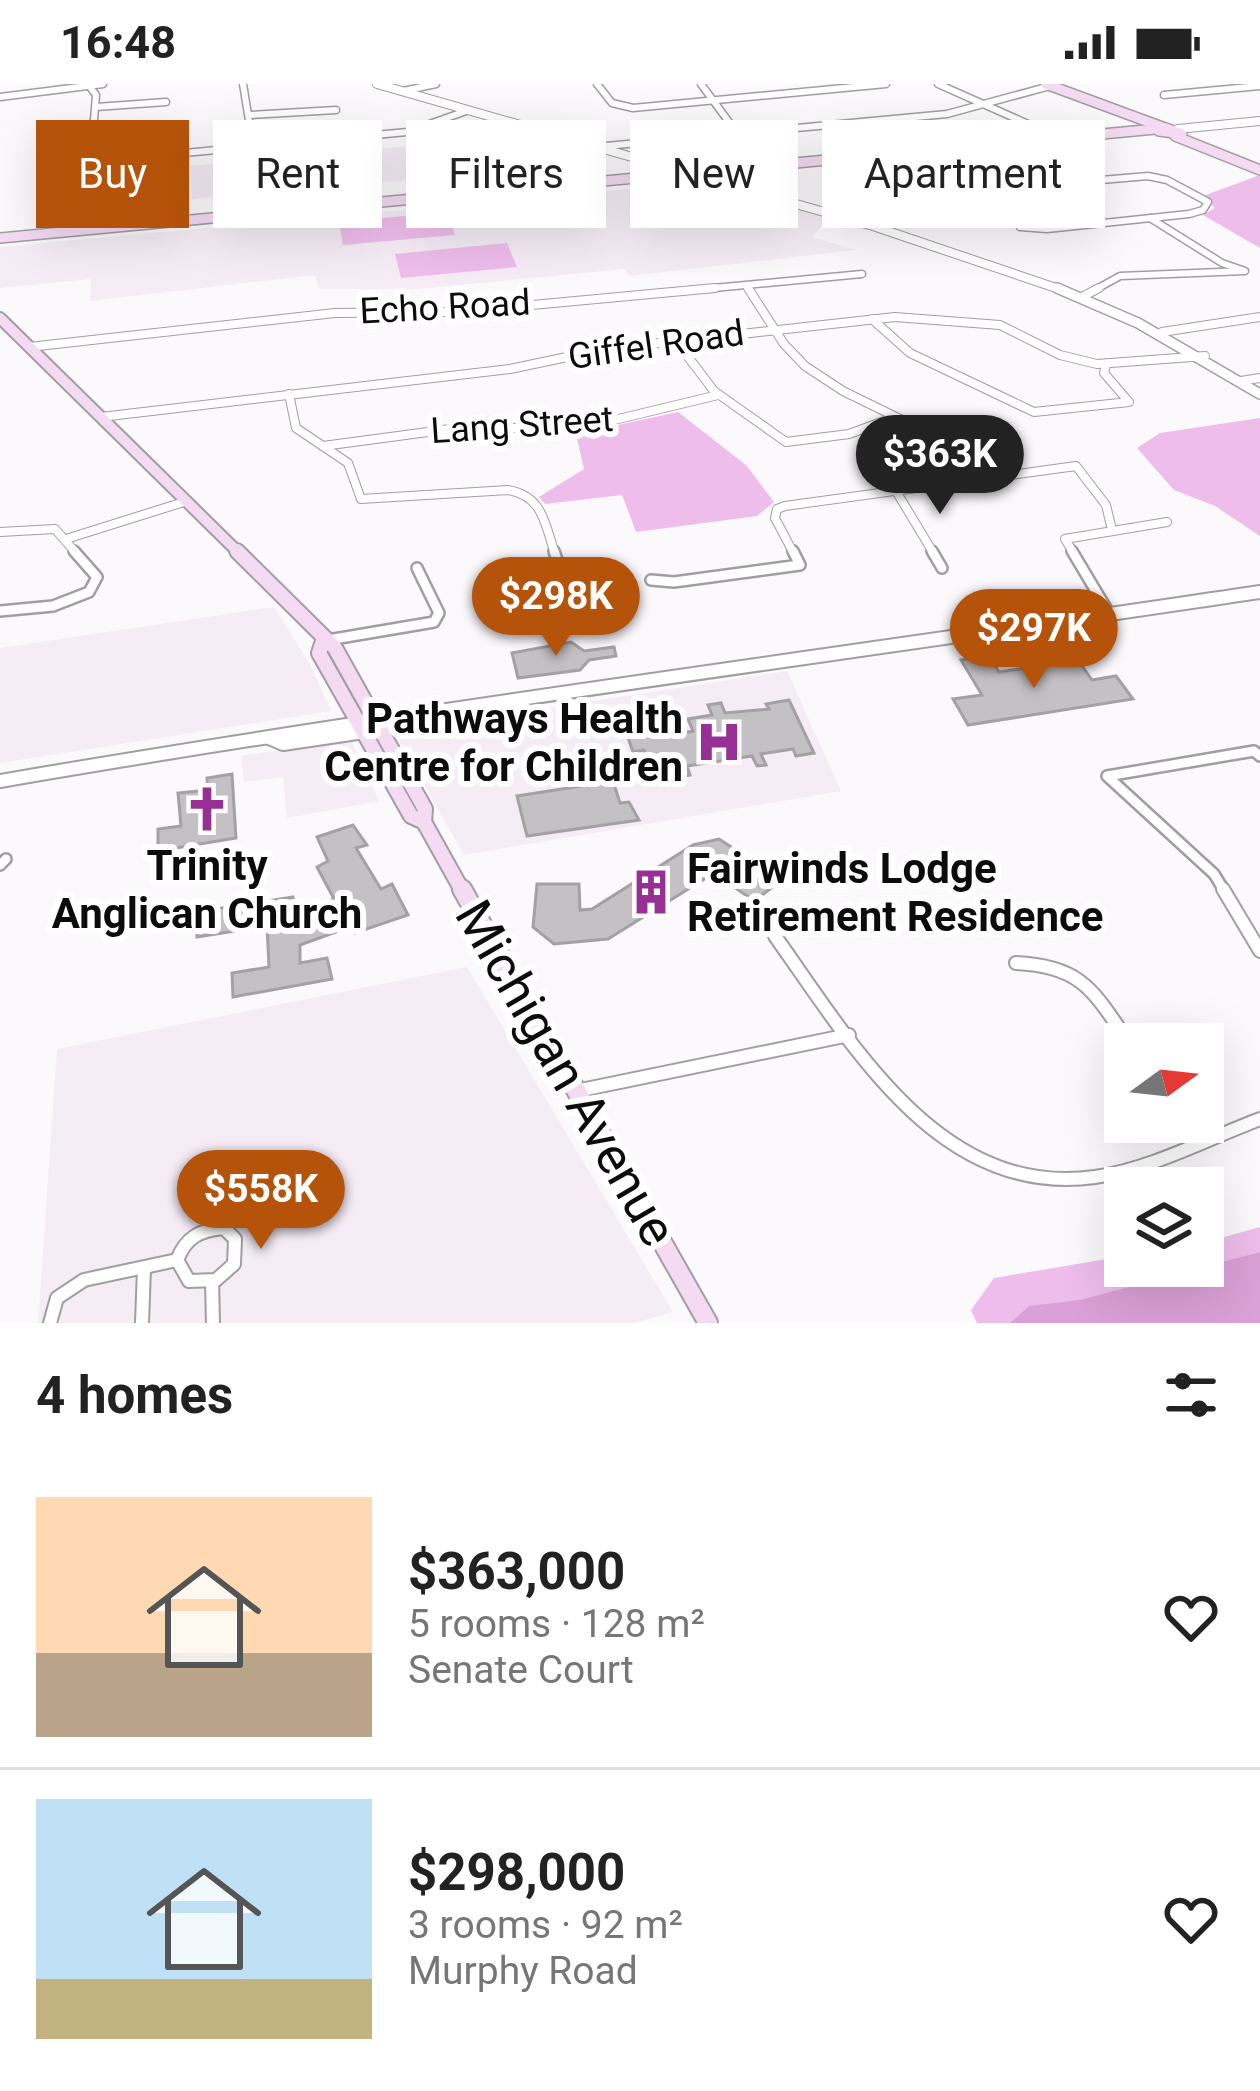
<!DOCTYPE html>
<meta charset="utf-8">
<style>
:root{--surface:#fff;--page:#f6f6f6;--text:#222;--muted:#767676;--line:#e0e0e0;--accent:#b45309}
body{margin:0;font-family:Roboto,sans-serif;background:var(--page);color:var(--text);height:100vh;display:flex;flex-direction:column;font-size:45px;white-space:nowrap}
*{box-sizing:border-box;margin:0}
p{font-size:39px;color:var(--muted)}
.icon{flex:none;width:66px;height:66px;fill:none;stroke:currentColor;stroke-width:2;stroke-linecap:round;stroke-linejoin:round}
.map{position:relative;height:1239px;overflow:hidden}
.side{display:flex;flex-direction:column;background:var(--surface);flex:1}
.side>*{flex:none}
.top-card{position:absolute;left:36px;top:36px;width:1188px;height:108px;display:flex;gap:24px}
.needle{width:78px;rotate:75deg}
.tools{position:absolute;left:1104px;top:939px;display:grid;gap:24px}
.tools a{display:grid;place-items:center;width:120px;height:120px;border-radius:0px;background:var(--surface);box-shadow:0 12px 48px #0002;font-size:60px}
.price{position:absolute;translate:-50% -102px;padding:0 27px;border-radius:42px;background:var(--accent);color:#fff;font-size:39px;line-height:78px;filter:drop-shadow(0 3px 6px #0008)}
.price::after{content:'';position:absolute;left:50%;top:72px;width:36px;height:27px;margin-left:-18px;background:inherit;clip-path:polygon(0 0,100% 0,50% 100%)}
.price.active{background:#222;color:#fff}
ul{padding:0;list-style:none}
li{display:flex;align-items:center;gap:36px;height:300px;padding:0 36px}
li+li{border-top:3px solid var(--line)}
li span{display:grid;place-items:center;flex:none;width:336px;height:240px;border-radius:0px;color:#555}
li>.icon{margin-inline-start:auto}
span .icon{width:144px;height:144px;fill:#fffc;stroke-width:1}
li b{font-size:51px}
h2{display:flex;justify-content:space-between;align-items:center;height:144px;padding:0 36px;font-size:51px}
.pill{padding:0 42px;border-radius:0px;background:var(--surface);box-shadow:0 12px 48px #0002;font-size:42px;line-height:108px}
.pill.active{background:var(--accent);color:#fff}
.status{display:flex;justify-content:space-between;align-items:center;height:84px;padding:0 60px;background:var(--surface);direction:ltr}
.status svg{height:33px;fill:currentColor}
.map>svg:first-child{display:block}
.built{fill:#f5ecf5}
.green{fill:#eebdeb}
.water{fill:#dba0d7}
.building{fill:#c4c1c4;stroke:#a4a1a4;stroke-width:3}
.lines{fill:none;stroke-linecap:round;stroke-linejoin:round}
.minor-far3-casing{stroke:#a19ea1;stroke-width:9}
.minor-far2-casing{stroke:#a19ea1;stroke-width:10}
.minor-far1-casing{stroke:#a19ea1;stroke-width:14}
.minor-casing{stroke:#a19ea1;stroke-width:16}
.tertiary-far2-casing{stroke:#a19ea1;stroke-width:10}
.tertiary-far1-casing{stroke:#a19ea1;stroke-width:12}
.tertiary-casing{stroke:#a19ea1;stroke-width:16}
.secondary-far3-casing{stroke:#a19ea1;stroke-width:12}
.secondary-far2-casing{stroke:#a19ea1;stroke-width:14}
.secondary-far1-casing{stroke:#a19ea1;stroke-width:18}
.secondary-casing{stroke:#a19ea1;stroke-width:22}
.minor-far3{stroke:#fff;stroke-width:6}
.minor-far2{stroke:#fff;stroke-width:8}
.minor-far1{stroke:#fff;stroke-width:9}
.minor{stroke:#fff;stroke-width:12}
.tertiary-far2{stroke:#fff;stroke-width:8}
.tertiary-far1{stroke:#fff;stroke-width:9}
.tertiary{stroke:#fff;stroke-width:12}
.secondary-far3{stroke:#f5daf4;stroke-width:9}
.secondary-far2{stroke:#f5daf4;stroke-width:10}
.secondary-far1{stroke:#f5daf4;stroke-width:14}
.secondary{stroke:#f5daf4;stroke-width:18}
.labels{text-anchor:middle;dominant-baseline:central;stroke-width:12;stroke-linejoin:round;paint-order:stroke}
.far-street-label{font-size:36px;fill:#0d0c0d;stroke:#fff}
.poi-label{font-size:42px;font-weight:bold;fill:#0d0c0d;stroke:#fff;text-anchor:end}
.near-street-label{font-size:51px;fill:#0d0c0d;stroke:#fff}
</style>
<div class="status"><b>16:48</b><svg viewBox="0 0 49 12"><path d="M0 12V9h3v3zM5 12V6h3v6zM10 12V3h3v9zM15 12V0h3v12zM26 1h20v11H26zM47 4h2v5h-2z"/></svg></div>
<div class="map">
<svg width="1260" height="1239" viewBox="0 0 1260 1239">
<rect width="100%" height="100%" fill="#fcf9fc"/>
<g class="built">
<path d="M339,57L342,68L410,62L421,95L192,115L190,82L296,72V61Z"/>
<path d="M704,98L829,135L812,153L855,166L630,192L624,185L418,205H319L315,191L90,217L91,195L0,204V163Z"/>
<path d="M274,523L310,580L331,627L0,679V564Z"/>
<path d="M787,587L841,707L464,771L399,657L409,646Z"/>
<path d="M351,656L379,717L287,734L283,693L244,698L241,672Z"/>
<path d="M467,883L673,1228L634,1239H38L57,965Z"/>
</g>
<g class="green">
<path d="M1260,91V164L1203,131L1215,124L1203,112Z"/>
<path d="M448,128L455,151L343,161L339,138Z"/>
<path d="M507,159L517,183L401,194L395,170Z"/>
<path d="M678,328L746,381L774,418L757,432L636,448L622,411L545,420L539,413L584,385L576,350Z"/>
<path d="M1260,334V452L1215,422L1174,406L1137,364L1160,349Z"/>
<path d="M1260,1143V1239H977L971,1226L994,1194L1125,1172V1182H1203V1159Z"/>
</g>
<path class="water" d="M1260,1168V1239H1010L1029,1222L1080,1216Z"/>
<g class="building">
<path d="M571,558L584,567L614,563L616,572L589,576L580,586L518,594L512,569Z"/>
<path d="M989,572L999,588L1078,576L1092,596L1116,592L1133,615L968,641L953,615L982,611L961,576Z"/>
<path d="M789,616L814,669L796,672L793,665L761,670L766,681L757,682L752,672L687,682L690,691L655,697L644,666L633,668L625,645L657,640L666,652L693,647L688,635L712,631L708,621L721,619L725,629L769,625L766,620Z"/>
<path d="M232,690L236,754L158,767V745L181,742L178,709L208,706L207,694Z"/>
<path d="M613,697L620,719L629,718L639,736L527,752L517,712Z"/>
<path d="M353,741L367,761L356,764L381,805L392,800L408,831L355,849L352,842L300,861V879L327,874L332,895L233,913L232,889L269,883L267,842L197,853L196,828L293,813L297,829L334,815L317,783L328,777L317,753Z"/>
<path d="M719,755L782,796L754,817L714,789L608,855L554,860L533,843L537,800H579L580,826L592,825L693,761Z"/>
</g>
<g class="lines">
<g class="minor-far3-casing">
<g id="minor-far3">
<path d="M243,0L253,61"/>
<path d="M597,0L612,19L633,24L886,0"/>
<path d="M701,0L737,49"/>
<path d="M938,0L1071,59"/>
<path d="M90,3L96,11L94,36L68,80L407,48L469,26"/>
<path d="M403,7L436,0"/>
<path d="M1164,11L1260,2"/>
<path d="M0,13L103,0"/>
<path d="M96,23L166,18"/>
<path d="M250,31L336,26"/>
<path d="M595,63L947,30L1050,2"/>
<path d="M453,74L581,59"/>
<path d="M871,74L898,99L947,109L1148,92L1167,96L1208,118L1203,126L1189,130L1047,145L1020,143"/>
<path d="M747,202L750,207"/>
<path d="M682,207L862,190"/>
<path d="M1093,207L1120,192L1245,187L1222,179L1150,134"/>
</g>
</g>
<g class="minor-far2-casing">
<g id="minor-far2">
<path d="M748,204L784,260L805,282L843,307L943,356L975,396"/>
<path d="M1082,213L1099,204"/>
<path d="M872,235L910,269L1034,328L1129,318L1104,289L1106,281"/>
<path d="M1162,248L1260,233"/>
<path d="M676,257L714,307L786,358L849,350L895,333"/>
<path d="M29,263L335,229L456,228L715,204"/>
<path d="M1241,297L1260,294"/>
<path d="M289,310L296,344L348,379L361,415L508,406C543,412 545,440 555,470"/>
<path d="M101,333L510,285L605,265L895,233L1000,241L1060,271L1097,280L1205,272"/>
<path d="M323,362L458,344H581L718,311"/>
<path d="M896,407L934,470"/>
<path d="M0,448L55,445L77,470"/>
<path d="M66,455L187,417"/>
<path d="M794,470L775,434L777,425L785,422L1076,382L1106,421L1112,446"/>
<path d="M1074,470L1065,455L1167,438"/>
</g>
</g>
<g class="minor-far1-casing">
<g id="minor-far1">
<path d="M554,467L567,505"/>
<path d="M932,467L942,484"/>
<path d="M1072,467L1109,529"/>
<path d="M651,496L674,498L800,481L793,467"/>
<path d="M0,527L53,522L89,508L97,493L74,467"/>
<path d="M328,556L434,538L439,529L417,484"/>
<path d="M0,781L6,775"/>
<path d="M1225,808L1214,790L1107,692L1254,667L1260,672"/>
</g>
</g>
<g class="minor-casing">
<g id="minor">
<path d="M1223,805L1260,867"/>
<path d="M775,852C852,960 940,1115 1095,1093C1151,1085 1207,1055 1260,1035"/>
<path d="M1016,879C1084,882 1094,909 1130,960"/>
<path d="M576,1007L849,951"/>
<path d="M1189,1038L1202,1055"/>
<path d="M224,1144L235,1155L234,1180L216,1196L189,1197L177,1176C186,1153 200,1146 224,1144Z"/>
<path d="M212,1197L213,1239"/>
<path d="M50,1239L57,1214L84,1196L177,1176"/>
<path d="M142,1239L144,1184"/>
</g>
</g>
<g class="tertiary-far2-casing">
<g id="tertiary-far2">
<path d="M377,0L873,142L1065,207"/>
<path d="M1178,45L1260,37"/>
</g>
</g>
<g class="tertiary-far1-casing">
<path id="tertiary-far1" d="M1057,204L1138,239L1260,310"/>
</g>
<g class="tertiary-casing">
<g id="tertiary">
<path d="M269,654L283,660L492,629L509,621"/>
<path d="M0,697C418,625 840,571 1260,508"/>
</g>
</g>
<g class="secondary-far3-casing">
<g id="secondary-far3">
<path d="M1046,0L1165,44"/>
<path d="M1175,52L1260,86"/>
<path d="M0,154L1166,44L1182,50L1159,47"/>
</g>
</g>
<g class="secondary-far2-casing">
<path id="secondary-far2" d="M0,234L240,470"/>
</g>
<g class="secondary-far1-casing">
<g id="secondary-far1">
<path d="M237,467L335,564L425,725L424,738L463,808"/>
<path d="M323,557L319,569L411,732L424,738"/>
</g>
</g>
<g class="secondary-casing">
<path id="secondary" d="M462,805L708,1239"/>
</g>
<use href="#minor-far3" class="minor-far3"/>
<use href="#minor-far2" class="minor-far2"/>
<use href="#minor-far1" class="minor-far1"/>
<use href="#minor" class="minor"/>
<use href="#tertiary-far2" class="tertiary-far2"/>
<use href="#tertiary-far1" class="tertiary-far1"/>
<use href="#tertiary" class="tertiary"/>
<use href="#secondary-far3" class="secondary-far3"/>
<use href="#secondary-far2" class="secondary-far2"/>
<use href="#secondary-far1" class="secondary-far1"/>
<use href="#secondary" class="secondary"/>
</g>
<defs>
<g id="hospital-bare" transform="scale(3.6)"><path d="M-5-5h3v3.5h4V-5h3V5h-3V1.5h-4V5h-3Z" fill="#963094" stroke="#fff" stroke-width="2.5" paint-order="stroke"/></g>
<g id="church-bare" transform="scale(3.6)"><path d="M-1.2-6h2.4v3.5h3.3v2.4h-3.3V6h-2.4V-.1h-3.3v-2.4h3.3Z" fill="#963094" stroke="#fff" stroke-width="2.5" paint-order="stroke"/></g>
<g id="building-bare" transform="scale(3.6)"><path d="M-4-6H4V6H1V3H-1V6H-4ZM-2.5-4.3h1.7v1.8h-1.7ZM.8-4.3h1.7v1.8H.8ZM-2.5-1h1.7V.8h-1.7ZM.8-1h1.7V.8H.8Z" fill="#963094" stroke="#fff" stroke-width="2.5" paint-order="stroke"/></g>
</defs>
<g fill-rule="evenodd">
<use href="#hospital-bare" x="719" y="658"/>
<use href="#church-bare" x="207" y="725"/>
<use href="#building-bare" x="651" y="808"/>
</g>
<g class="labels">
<g class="far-street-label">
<text transform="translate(445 223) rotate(-3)">Echo Road</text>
<text transform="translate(656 261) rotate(-8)">Giffel Road</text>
<text transform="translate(522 341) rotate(-4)">Lang Street</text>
</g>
<g class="poi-label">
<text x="683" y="634">Pathways Health<tspan x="683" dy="48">Centre for Children</tspan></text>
<text x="207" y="781" text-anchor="middle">Trinity<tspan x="207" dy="48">Anglican Church</tspan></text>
<text x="687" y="784" text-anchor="start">Fairwinds Lodge<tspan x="687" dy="48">Retirement Residence</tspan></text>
</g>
<g class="near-street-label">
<text transform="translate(566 989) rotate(60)">Michigan Avenue</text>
</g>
</g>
</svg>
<div class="tools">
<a><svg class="needle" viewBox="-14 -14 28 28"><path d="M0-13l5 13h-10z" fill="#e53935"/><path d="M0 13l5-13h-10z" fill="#767676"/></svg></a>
<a><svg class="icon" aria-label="layers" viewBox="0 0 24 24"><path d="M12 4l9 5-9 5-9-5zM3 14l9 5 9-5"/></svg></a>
</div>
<b class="price active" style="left:940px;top:433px">$363K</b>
<b class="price" style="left:556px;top:575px">$298K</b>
<b class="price" style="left:1034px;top:607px">$297K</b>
<b class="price" style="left:261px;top:1168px">$558K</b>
<div class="top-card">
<a class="pill active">Buy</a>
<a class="pill">Rent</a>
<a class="pill">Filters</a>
<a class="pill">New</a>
<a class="pill">Apartment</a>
</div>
</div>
<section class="side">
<h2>4 homes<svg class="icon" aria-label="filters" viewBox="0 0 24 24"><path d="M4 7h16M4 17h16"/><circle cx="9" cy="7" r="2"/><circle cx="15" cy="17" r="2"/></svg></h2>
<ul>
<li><span style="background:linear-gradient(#ffd9b3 65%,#b9a48a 0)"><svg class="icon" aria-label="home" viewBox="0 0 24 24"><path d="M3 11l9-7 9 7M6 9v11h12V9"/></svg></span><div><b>$363,000</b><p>5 rooms · 128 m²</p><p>Senate Court</p></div><svg class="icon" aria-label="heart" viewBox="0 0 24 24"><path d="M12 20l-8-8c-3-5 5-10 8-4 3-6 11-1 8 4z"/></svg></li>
<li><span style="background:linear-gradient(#bfe0f5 75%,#c2b280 0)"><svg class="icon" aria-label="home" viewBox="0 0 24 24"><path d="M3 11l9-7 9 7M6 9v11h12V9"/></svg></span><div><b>$298,000</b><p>3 rooms · 92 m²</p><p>Murphy Road</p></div><svg class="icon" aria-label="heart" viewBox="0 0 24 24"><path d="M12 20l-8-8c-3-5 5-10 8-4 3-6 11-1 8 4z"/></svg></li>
</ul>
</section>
